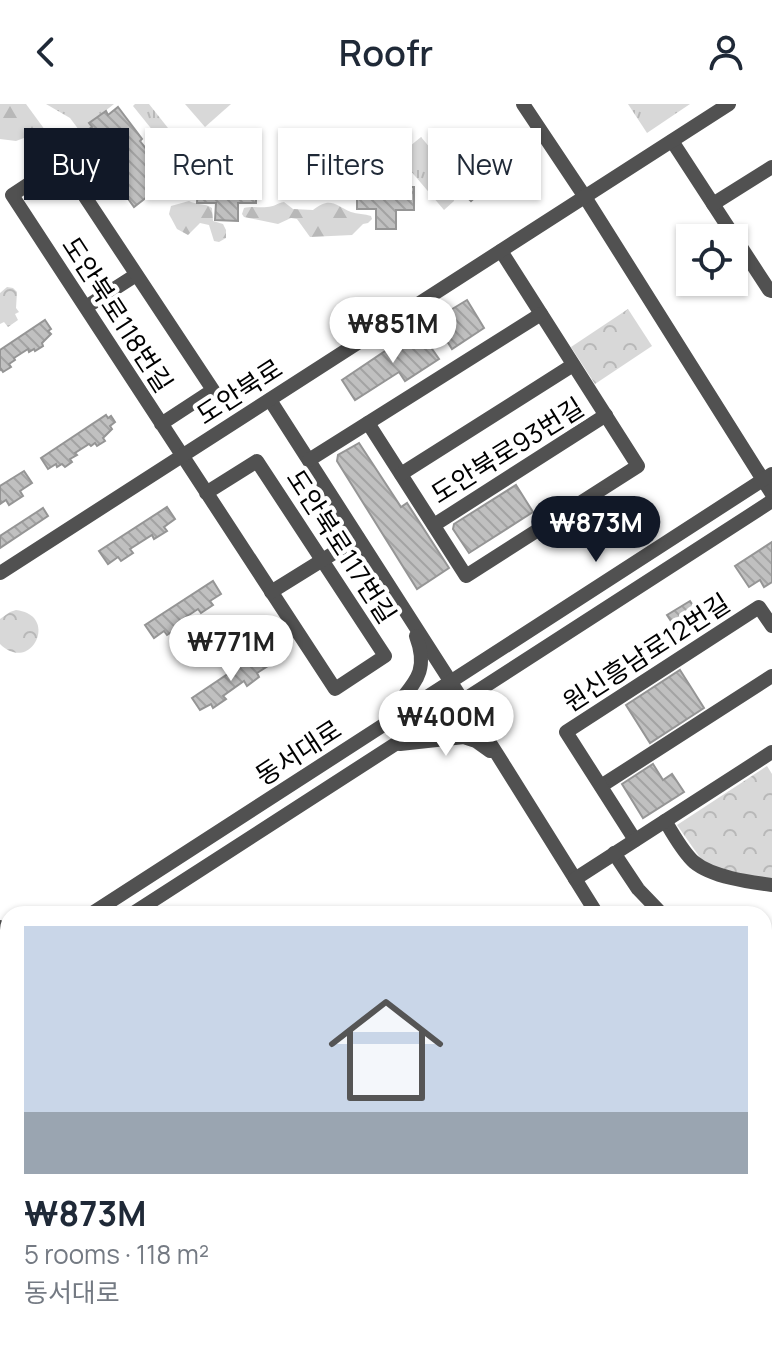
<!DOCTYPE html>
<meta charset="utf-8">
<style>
:root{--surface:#fff;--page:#f2f2f3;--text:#1f2937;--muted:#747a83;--accent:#111827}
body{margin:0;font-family:Manrope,"Noto Sans KR",sans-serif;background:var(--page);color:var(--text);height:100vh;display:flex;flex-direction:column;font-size:30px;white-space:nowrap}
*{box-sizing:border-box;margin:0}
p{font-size:26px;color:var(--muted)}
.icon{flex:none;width:44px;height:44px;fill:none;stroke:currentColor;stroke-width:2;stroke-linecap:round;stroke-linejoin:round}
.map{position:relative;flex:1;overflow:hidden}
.sheet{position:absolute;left:0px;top:802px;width:772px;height:440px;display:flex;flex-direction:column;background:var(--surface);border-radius:24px 24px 0 0;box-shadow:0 2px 6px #0004}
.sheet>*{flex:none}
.banner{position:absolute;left:24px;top:24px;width:724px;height:72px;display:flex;gap:16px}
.controls{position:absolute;left:676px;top:120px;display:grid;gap:16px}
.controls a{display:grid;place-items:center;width:72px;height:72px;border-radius:0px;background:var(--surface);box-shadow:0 2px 6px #0004;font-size:40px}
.price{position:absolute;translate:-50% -68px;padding:0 18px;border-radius:28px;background:#fff;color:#222;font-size:26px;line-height:52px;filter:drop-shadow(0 2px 4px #0008)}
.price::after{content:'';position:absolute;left:50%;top:48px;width:24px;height:18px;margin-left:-12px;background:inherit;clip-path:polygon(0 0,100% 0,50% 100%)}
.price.current{background:var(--accent);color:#fff}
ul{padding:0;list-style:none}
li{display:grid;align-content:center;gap:16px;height:424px;padding:0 24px}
li span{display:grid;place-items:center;height:248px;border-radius:0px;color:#555}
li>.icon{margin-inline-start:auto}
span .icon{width:144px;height:144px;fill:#fffc;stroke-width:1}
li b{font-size:34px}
.pill{padding:0 28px;border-radius:0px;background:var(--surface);box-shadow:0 2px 6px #0004;font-size:28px;line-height:72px}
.pill.current{background:var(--accent);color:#fff}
header{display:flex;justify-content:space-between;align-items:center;height:104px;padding:0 24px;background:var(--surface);font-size:36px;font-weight:600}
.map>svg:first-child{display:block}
.grass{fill:url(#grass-tufts)}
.forest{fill:url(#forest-firs)}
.park{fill:url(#park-crowns)}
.pitch{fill:#d8d8d8}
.building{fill:url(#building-back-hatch);stroke:#959595;stroke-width:2}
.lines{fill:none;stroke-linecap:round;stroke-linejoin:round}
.minor{stroke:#515151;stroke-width:14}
.labels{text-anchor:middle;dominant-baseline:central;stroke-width:8;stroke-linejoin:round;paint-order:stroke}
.street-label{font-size:26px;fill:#000;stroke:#fff}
</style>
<header><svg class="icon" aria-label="back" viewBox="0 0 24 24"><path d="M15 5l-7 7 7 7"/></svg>Roofr<svg class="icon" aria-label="person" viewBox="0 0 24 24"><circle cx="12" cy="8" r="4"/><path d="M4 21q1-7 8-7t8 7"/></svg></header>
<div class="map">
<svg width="772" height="1242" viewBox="0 0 772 1242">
<defs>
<pattern id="grass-tufts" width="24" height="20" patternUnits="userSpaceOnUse" patternTransform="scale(2)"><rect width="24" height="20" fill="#d8d8d8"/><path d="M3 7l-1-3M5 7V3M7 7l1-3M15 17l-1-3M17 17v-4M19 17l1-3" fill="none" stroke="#b8b8b8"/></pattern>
<pattern id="forest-firs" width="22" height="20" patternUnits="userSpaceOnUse" patternTransform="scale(2)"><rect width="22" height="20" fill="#d8d8d8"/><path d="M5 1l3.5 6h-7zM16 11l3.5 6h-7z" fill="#b8b8b8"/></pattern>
<pattern id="park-crowns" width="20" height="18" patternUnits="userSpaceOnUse" patternTransform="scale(2)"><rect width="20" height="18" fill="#d8d8d8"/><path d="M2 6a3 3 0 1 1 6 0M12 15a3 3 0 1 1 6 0" fill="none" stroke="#b8b8b8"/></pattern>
<pattern id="building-back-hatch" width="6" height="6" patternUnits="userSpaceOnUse" patternTransform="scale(2)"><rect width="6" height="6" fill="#c0c0c0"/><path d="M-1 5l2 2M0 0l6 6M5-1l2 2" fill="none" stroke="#a3a3a3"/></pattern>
</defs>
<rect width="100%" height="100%" fill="#fff"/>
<g class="grass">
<path d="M46,0H114L90,19L92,23L82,30L70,14Z"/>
<path d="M135,0H149L168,24L167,31L164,34L158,33L133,2Z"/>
<path d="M628,0H690L647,29Z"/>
<path d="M421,33C438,53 453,70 454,97L444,106L398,52Z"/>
</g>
<g class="forest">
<path d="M0,0H26L45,26L16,37L0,35Z"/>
<path d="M189,97C196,101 205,99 212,104L213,117L223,120L226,126V134L219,138L214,137L209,121L200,119L188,131L177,125L169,110L171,102Z"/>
<path d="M284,98L293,105L313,106C330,92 335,101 351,108C357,110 365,110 371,112L372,115L368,119L363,120L352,131L310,133L297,115L291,114L278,120L244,113L242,110L244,104C252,102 259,104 267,103C274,103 277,99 284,98Z"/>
<path d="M0,1142L8,1155V1234H59L64,1242H0Z"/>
<path d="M96,1234H385L406,1242H82Z"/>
</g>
<g class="park">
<path d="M7,183L13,184L17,188L16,204L19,208L15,210L18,216L8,223L4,218L0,220V189Z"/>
<path d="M628,205L652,242L595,280L571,243Z"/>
<path d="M16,506C60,511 31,571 0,540V515L10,508Z"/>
<path d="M767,662L772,670V776L713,764L701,755L677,721Z"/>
</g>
<g class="pitch">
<path d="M185,0H231L205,23Z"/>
<path d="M8,963V1022L0,1027V968Z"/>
<path d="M764,1131L772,1150V1242H696L692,1234H764Z"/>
<path d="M432,1234H598L602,1242H548L544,1235L532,1242H517L509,1235L502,1242L488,1237L485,1242H450Z"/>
</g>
<g class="building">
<path d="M118,3L142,35L140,37L151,51L177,31L194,54L154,84L156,86L134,103L82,30L92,23L89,19L106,7L108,11Z"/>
<path d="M219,61L240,62L239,77H256V99H238V117L215,116L216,99H197L198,79H219Z"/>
<path d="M375,69H396V83H414V106H396V125H376V105H357V84H375Z"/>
<path d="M471,75L482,87L471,97L460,86Z"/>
<path d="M467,196L484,224L452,245L434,216Z"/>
<path d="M45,216L51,225L48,227L51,230L42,239L43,242L35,247L34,245L29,248L28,245L14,254L15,256L9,260L11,263L3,268L1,265L0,266V246Z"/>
<path d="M418,225L439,255L405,277L399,268L355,296L342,276Z"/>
<path d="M106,311L108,314L111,312L115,318L110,322L112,325L103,334L105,337L97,342L95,339L91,342L89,340L75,349L77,351L70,355L72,358L65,363L62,360L57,363L56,360L48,365L41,354Z"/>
<path d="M359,339L401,403L407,399L449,464L417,485L337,357L338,351Z"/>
<path d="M24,367L32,379L20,387L23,392L9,401L6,396L0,400V382Z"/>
<path d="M516,381L533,408L469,449L453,425L454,420Z"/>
<path d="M167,403L175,415L164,423L167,427L154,435L152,431L130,445L133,449L121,457L118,453L108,460L99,447Z"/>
<path d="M43,404L48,412L0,444V432Z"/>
<path d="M772,438V478L764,483L760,476L749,483L735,462Z"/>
<path d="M213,477L221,490L210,497L213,501L201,509L198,505L177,519L179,523L167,531L164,527L154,534L145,521Z"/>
<path d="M690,497L705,520L682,534L667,511Z"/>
<path d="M259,549L268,562L257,569L259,573L247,582L244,577L223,592L226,595L213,604L211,600L200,606L192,594Z"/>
<path d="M680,566L704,604L650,639L626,601Z"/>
<path d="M653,660L663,676L672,670L684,688L643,714L622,680Z"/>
</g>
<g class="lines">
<g class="minor">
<path d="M523,0L585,93L772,390"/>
<path d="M672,37L769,186L772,187"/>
<path d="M713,100L772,63"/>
<path d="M86,203L136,171"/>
<path d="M270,296L497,650L597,810"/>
<path d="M368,319L466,472L638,362L501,147"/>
<path d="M161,320L213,286L62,58L12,91L335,585L385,552L257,357L206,389"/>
<path d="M309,356L541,210"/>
<path d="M401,370L573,261"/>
<path d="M434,421L606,311"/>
<path d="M0,469L729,0"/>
<path d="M271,488L358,434"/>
<path d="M387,615C407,582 432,575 416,532"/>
<path d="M400,640L464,633L476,637L490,647"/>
<path d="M601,682L772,572"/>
<path d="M665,717C674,731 682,747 694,758C712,773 749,778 772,781"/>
<path d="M635,736L566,628L759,503L772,522"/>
<path d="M614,749L638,785L662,810"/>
<path d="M575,775L772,648"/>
<path d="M91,810L772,370"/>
<path d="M132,810L772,397"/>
<path d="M0,823L8,835"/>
<path d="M764,840L772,841"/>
<path d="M0,869L8,864"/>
<path d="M764,886L772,887"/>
<path d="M0,895L8,890"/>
<path d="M0,911L8,906"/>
<path d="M764,934L772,935"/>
</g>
</g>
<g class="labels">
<g class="street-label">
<text transform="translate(118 210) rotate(57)">도안북로118번길</text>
<text transform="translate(239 287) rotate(-33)">도안북로</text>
<text transform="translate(507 346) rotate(-32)">도안북로93번길</text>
<text transform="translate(342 442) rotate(57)">도안북로117번길</text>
<text transform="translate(646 548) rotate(-33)">원신흥남로12번길</text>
<text transform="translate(298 648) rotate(-33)">동서대로</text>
</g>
</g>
</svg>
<div class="controls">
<a><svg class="icon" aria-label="locate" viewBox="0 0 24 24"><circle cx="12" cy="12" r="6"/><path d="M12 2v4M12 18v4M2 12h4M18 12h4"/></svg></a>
</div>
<b class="price" style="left:393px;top:261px">₩851M</b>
<b class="price current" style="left:596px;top:460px">₩873M</b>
<b class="price" style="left:231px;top:579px">₩771M</b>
<b class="price" style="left:446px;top:654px">₩400M</b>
<div class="banner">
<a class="pill current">Buy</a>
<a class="pill">Rent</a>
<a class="pill">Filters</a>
<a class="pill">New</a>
</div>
<section class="sheet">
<ul>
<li><span style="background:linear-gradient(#c9d6e8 75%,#9aa5b1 0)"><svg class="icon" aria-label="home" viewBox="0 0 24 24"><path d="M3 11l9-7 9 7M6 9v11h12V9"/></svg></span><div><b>₩873M</b><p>5 rooms · 118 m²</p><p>동서대로</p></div></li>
</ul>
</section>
</div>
